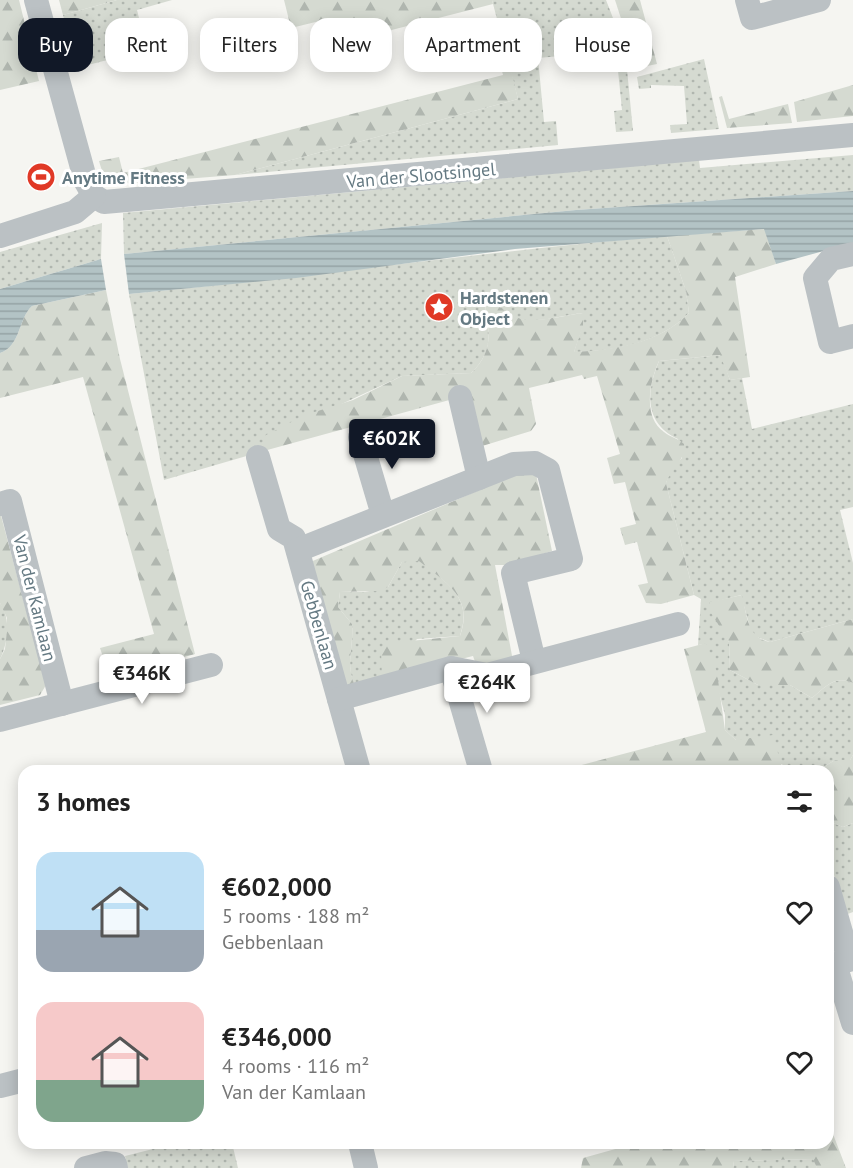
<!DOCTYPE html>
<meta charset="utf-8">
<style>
:root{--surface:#fff;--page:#f2f2f2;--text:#222;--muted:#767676;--accent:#111827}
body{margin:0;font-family:"PT Sans",sans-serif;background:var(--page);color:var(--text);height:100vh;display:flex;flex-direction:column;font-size:22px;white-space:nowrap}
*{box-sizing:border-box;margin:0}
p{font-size:20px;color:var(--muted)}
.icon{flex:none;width:33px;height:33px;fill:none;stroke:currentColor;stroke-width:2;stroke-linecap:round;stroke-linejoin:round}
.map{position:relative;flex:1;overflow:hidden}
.drawer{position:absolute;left:18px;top:765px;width:816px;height:384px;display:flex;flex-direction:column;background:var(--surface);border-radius:18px;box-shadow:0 3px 15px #0003}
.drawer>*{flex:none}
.hud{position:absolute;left:18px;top:18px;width:818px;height:54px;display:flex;gap:12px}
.price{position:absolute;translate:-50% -51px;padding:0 14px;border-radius:6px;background:#fff;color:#222;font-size:20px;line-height:39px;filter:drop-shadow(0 2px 3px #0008)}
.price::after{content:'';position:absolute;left:50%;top:36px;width:18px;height:14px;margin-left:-9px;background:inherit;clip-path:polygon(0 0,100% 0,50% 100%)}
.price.current{background:var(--accent);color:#fff}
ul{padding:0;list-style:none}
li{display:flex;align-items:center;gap:18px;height:150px;padding:0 18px}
li span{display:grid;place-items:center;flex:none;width:168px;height:120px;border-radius:18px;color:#555}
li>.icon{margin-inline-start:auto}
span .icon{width:72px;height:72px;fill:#fffc;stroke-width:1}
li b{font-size:26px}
h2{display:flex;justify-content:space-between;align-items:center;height:72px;padding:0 18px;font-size:26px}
.pill{padding:0 21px;border-radius:18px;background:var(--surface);box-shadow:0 3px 15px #0003;font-size:21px;line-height:54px}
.pill.current{background:var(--accent);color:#fff}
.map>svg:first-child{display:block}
.grass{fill:url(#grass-dots)}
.forest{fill:url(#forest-firs)}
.water{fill:url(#water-rules)}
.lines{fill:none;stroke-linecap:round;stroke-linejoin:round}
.minor{stroke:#bbc1c4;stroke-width:24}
.labels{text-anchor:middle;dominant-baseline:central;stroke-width:6;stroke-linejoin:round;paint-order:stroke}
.street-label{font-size:18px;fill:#647982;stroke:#fff}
.poi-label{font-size:18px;font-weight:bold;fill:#647982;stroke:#fff;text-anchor:start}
</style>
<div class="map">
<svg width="853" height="1168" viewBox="0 0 853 1168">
<defs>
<pattern id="grass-dots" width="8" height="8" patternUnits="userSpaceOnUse" patternTransform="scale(1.5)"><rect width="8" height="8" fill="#d5dad1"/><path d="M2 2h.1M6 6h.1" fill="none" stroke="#b0b6af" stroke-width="1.8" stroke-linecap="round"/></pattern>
<pattern id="forest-firs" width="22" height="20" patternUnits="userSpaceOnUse" patternTransform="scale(1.5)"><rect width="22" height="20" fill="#d5dad1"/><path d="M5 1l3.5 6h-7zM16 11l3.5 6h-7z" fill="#b0b6af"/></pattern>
<pattern id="water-rules" width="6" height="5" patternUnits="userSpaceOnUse" patternTransform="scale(1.5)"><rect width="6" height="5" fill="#b3c3c5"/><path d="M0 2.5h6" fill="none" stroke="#95a3a5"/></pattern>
</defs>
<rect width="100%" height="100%" fill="#f5f5f1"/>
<g class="grass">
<path d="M117,0H172L137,10L147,50L76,68L63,15Z"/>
<path d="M492,0H606L625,49L633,131L616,132L614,111L622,110L616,51L538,58L544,122L556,121L558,145L235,175L518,99Z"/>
<path d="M704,59L719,129L671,133L670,125L687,124L684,86L651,85V88L639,89L637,77Z"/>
<path d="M853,155V191L576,210L124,254L123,213L699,160L700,168Z"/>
<path d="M102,223L101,259L0,289V252Z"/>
<path d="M667,236L686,291L689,313C660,343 615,351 574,352L582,327L583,313C565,315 542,322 525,320C507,318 507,305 485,306C491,332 492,354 471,373L402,376L333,408L260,452L164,480L129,294C308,277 487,251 667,236Z"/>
<path d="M721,355L730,380L742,378L752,429L853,404V507L840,510L853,563V619L770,642L752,635L741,595L710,603L729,642L730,670L758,685H790L812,698C827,686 834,675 853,683V755L850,760H835L817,771H783V765L736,740L725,730V715L706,644L698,645L701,599L694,595L666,483L670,471L682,458L678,439C644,423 646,392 659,361Z"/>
<path d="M411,559L419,560C446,583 474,597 460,636L417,639L382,679L355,686C345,665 354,646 352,624L338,607L340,592H365L388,587L402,562Z"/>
<path d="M0,603C11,618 8,643 0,659Z"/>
<path d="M828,821L843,827L853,823V912L845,915L828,853Z"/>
<path d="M177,1143H232L238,1168H128L125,1156Z"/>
<path d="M814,1159L817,1168H733L734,1161Z"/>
</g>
<g class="forest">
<path d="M0,0H19L39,81L0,90Z"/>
<path d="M59,0H117L63,15Z"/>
<path d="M284,0H492L493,4L337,44L332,18L291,28Z"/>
<path d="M615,0H640L657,64L637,68Z"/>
<path d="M505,45L518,99L235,175L121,184C105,184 103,174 99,161L119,157L123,173L503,75L496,47Z"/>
<path d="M853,85V116L797,122L794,102Z"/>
<path d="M722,96L729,119L788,104L792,123L727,128L719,97Z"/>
<path d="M765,229L776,264L735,277L750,377L730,380L720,355L659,361C650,381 642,416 664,432C670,437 678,438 684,444C686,460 671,469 666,483L694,595L661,604L646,603L638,585L648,583L637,542L625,545L620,528L636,524L625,482L614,484L607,458L620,454L597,376L584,379L582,375L529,388L536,424L531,431L479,447L464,396L260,452L266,435L305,415L353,400L402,376L471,373C492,354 491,332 485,305L487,303C501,305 508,315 521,319C535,323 567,315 583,313V326L574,352C615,350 660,343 689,313L686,291L667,236Z"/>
<path d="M106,290L120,359L195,654L110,678L100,648L154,634L83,377L0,398V353C21,346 18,319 32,306Z"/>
<path d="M522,472L536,474L552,551L507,565H495L513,661L478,670L473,656L382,679L381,650L390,643L460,636C474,597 446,583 419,561L402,562L388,587L379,591L340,592L338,607L352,624C354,646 345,665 355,686L342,689L308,563Z"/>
<path d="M0,512L46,685L40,695L0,705V659L5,649L7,630V618L0,603Z"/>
<path d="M742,595C747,615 747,638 770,642L853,619V683C834,675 827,686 812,698L790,685H758L730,670L729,642L710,611V602Z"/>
<path d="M706,643L717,673L725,730L736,740L773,735L783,771H559L706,732L684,649Z"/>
<path d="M853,755V823L843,827L828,821V771H817L835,760H850Z"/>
<path d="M828,1121L846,1168H817L813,1159L734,1161L733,1168H581L583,1158L637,1143H828Z"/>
</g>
<g class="water">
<path d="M853,191V243L776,264L764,229L515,249L296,278L129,294L124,254L576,210Z"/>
<path d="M101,259L106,290L32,306C18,319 21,346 0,353V289Z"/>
</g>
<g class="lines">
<g class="minor">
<path d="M36,0L86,182L94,196L104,202L853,135"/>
<path d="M747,0L752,18L819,0"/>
<path d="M0,236L75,212L94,196"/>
<path d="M853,254L831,259L815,278L830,342L853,336"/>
<path d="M460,397L479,478"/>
<path d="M360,437L383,515"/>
<path d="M258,457L279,529L294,538L359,771"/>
<path d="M0,504L10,501L62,704"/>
<path d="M298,550L514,464L535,463L548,470L571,559L513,573L534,661"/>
<path d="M451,668L481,771"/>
<path d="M339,699L451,668L487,675L678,624"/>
<path d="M0,720L211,665"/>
<path d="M828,887L849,960"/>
<path d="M835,964L853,1023"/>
<path d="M0,1086L24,1080"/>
<path d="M360,1143L366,1168"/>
<path d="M86,1168L105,1163L115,1164L116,1168"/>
</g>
</g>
<defs>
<g id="stadium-disc" transform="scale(1.5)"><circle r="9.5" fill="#e03926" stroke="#fff"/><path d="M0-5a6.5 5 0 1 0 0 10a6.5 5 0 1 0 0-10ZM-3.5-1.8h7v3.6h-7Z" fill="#fff"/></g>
<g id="sight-disc" transform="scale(1.5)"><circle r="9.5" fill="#e03926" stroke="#fff"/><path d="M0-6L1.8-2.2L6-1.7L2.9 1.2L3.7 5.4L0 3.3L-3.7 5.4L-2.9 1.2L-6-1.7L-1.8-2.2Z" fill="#fff"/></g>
</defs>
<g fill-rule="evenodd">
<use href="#stadium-disc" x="41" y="177"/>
<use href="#sight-disc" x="439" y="307"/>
</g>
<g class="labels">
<g class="street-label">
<text transform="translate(421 175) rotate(-5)">Van der Slootsingel</text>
<text transform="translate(35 598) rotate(76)">Van der Kamlaan</text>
<text transform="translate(319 625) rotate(74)">Gebbenlaan</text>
</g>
<g class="poi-label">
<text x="62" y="177">Anytime Fitness</text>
<text x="460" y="297">Hardstenen<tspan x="460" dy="21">Object</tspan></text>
</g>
</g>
</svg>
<b class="price current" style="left:392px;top:470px">€602K</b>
<b class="price" style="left:142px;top:705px">€346K</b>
<b class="price" style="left:487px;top:714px">€264K</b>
<div class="hud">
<a class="pill current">Buy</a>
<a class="pill">Rent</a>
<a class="pill">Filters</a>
<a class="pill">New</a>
<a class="pill">Apartment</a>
<a class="pill">House</a>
</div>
<section class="drawer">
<h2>3 homes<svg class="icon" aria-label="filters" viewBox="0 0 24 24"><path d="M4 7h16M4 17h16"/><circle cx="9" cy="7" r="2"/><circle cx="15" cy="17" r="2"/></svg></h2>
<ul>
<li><span style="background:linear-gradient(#bfe0f5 65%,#9aa5b1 0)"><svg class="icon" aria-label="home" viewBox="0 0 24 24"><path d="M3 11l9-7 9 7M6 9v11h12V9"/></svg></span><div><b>€602,000</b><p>5 rooms · 188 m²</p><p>Gebbenlaan</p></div><svg class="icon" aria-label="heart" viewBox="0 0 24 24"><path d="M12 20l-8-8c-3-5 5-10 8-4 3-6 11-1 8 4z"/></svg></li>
<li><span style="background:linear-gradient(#f6c9c9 65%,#7fa58c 0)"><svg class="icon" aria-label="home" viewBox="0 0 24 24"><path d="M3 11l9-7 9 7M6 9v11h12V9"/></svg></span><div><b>€346,000</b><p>4 rooms · 116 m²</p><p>Van der Kamlaan</p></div><svg class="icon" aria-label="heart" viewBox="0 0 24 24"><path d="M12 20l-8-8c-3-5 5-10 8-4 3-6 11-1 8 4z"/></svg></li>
</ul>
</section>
</div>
